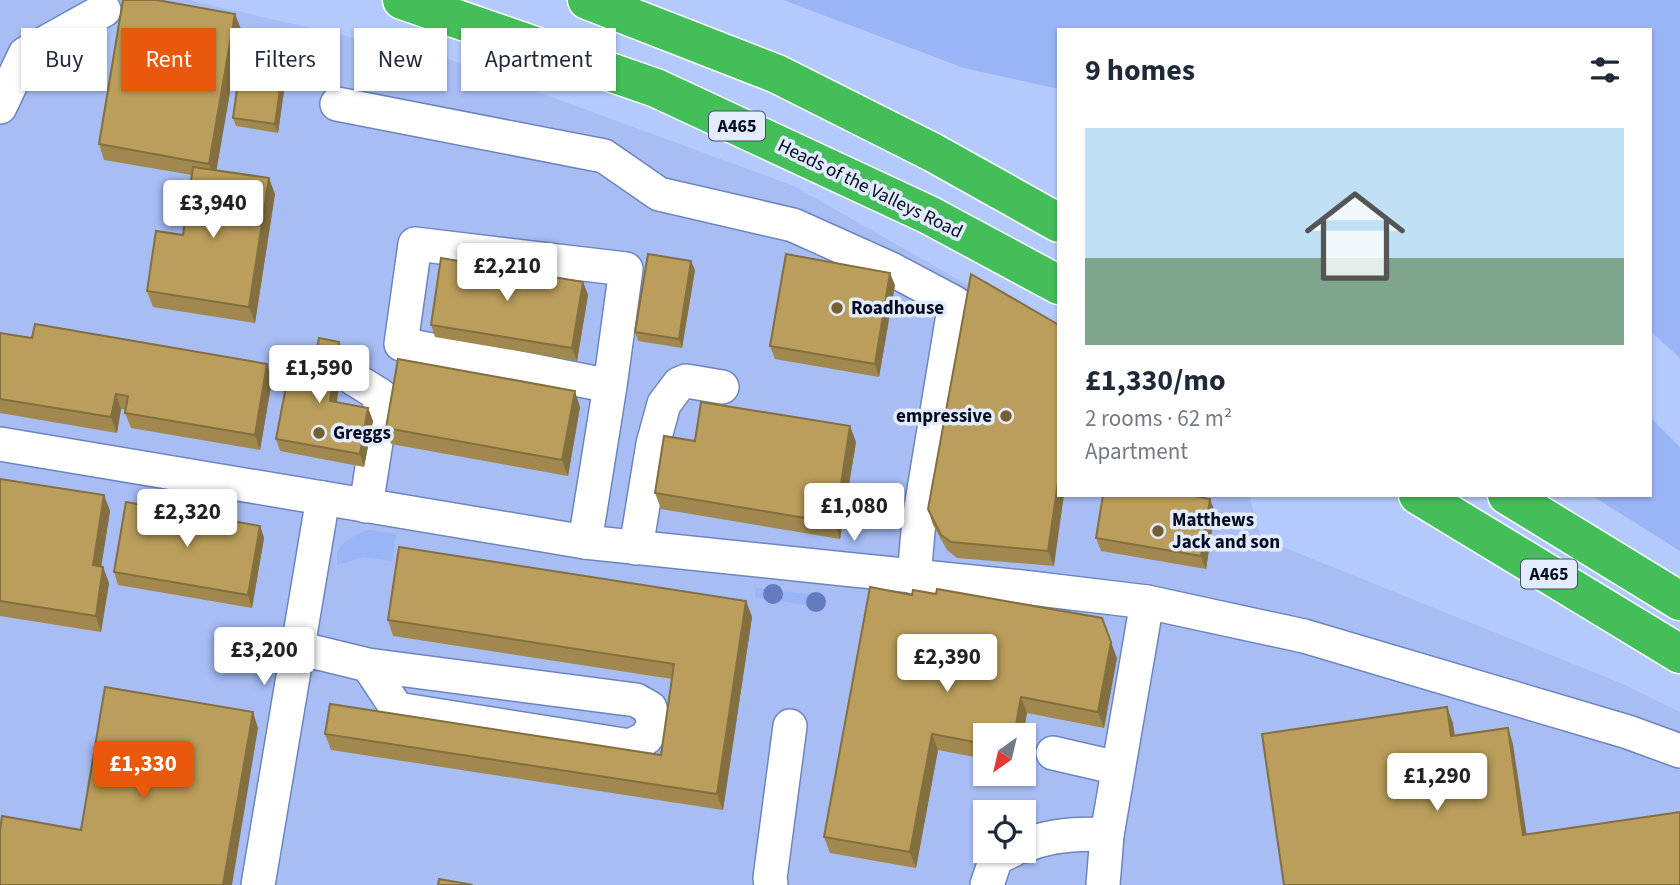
<!DOCTYPE html>
<meta charset="utf-8">
<style>
:root{--surface:#fff;--page:#f6f6f7;--text:#1f2937;--muted:#747a83;--line:#e0e1e3;--accent:#ea580c}
body{margin:0;font-family:"Source Sans 3",sans-serif;background:var(--page);color:var(--text);height:100vh;display:flex;flex-direction:column;font-size:26px;white-space:nowrap}
*{box-sizing:border-box;margin:0}
p{font-size:23px;color:var(--muted)}
.icon{flex:none;width:38px;height:38px;fill:none;stroke:currentColor;stroke-width:2;stroke-linecap:round;stroke-linejoin:round}
.map{position:relative;flex:1;overflow:hidden}
.side{position:absolute;left:1057px;top:28px;width:595px;height:469px;display:flex;flex-direction:column;background:var(--surface);border-radius:0px;box-shadow:0 2px 5px #0004}
.side>*{flex:none}
.banner{position:absolute;left:21px;top:28px;width:665px;height:63px;display:flex;gap:14px}
.needle{width:46px;rotate:214deg}
.tools{position:absolute;left:973px;top:723px;display:grid;gap:14px}
.tools a{display:grid;place-items:center;width:63px;height:63px;border-radius:0px;background:var(--surface);box-shadow:0 2px 5px #0004;font-size:35px}
.price{position:absolute;translate:-50% -60px;padding:0 16px;border-radius:7px;background:#fff;color:#222;font-size:23px;line-height:46px;filter:drop-shadow(0 2px 4px #0008)}
.price::after{content:'';position:absolute;left:50%;top:42px;width:21px;height:16px;margin-left:-10px;background:inherit;clip-path:polygon(0 0,100% 0,50% 100%)}
.price.active{background:var(--accent);color:#fff}
ul{padding:0;list-style:none}
li{display:grid;align-content:center;gap:14px;height:371px;padding:0 28px}
li+li{border-top:2px solid var(--line)}
li span{display:grid;place-items:center;height:217px;border-radius:0px;color:#555}
li>.icon{margin-inline-start:auto}
span .icon{width:126px;height:126px;fill:#fffc;stroke-width:1}
li b{font-size:30px}
h2{display:flex;justify-content:space-between;align-items:center;height:84px;padding:0 28px;font-size:30px}
.pill{padding:0 24px;border-radius:0px;background:var(--surface);box-shadow:0 2px 5px #0004;font-size:24px;line-height:63px}
.pill.active{background:var(--accent);color:#fff}
.map>svg:first-child{display:block}
.built{fill:#a7bdf4;fill-rule:evenodd}
.green{fill:#9ab5f5}
.lines{fill:none;stroke-linecap:round;stroke-linejoin:round}
.minor-casing{stroke:#6d85bf;stroke-width:36}
.highway-casing{stroke:#fff;stroke-width:41}
.minor{stroke:#fff;stroke-width:33}
.highway{stroke:#43be59;stroke-width:38}
.tree{fill:#647cbf}
.wall{fill:#a1884e}
.shaded-wall{fill:#836f40}
.building{fill:#bb9e5b;stroke:#836f40;stroke-width:2}
.poi-dot{fill:#745f2e;stroke:#e3ecff;stroke-width:2.5}
.labels{text-anchor:middle;dominant-baseline:central;stroke-width:7;stroke-linejoin:round;paint-order:stroke}
.shield{fill:#e3ecff;stroke:#474e62;stroke-width:2}
.shield-label{font-size:18px;font-weight:bold;fill:#040a1f}
.street-label{font-size:19px;fill:#040a1f;stroke:#e3ecff}
.poi-label{font-size:19px;font-weight:bold;fill:#040a1f;stroke:#e3ecff;text-anchor:start}
</style>
<div class="map">
<svg width="1680" height="885" viewBox="0 0 1680 885">
<rect width="100%" height="100%" fill="#b5cafc"/>
<path class="built" d="M0,0H189L451,60L794,186L1059,337V495H1249L1261,538L1623,684L1680,712V885H0ZM985,735H1024V774H985ZM985,812H1024V850H985Z"/>
<g class="green">
<path d="M783,0H1680V358L1650,331V30H1059V89L964,68Z"/>
<path d="M1650,417L1680,447V551L1591,495H1650Z"/>
<path d="M370,530L396,534L392,561L364,557L337,565C337,563 337,554 337,553C342,540 358,533 370,530Z"/>
<path d="M756,588L826,596L824,608L755,597Z"/>
</g>
<g class="lines">
<g class="minor-casing">
<g id="minor">
<path d="M337,104L604,156L659,194L793,225L891,269L955,303L919,520L914,577"/>
<path d="M0,107L25,54L104,10"/>
<path d="M354,379L380,395L379,423L366,506"/>
<path d="M0,444L585,542L844,569L1022,587L1147,602L1304,636L1628,732L1680,751"/>
<path d="M585,542L610,386L626,269L415,244L401,344L610,386"/>
<path d="M636,548L653,444L664,404L679,384L686,381L722,387"/>
<path d="M298,648L368,665L636,700L650,708L654,725L646,738L630,746L397,709L368,665"/>
<path d="M1053,753L1118,768"/>
<path d="M1024,846C1050,835 1079,833 1107,835"/>
<path d="M258,885L323,498"/>
<path d="M771,885L770,878L790,726"/>
<path d="M987,885L996,858L1013,850"/>
<path d="M1103,885L1107,835L1147,602"/>
</g>
</g>
<g class="highway-casing">
<g id="highway">
<path d="M402,0L656,88L929,215L1059,285"/>
<path d="M587,0L777,74L932,152L1059,223"/>
<path d="M1418,495L1680,654"/>
<path d="M1507,495L1680,601"/>
</g>
</g>
<use href="#minor" class="minor"/>
<use href="#highway" class="highway"/>
</g>
<g class="tree">
<circle cx="773" cy="594" r="10"/>
<circle cx="816" cy="602" r="10"/>
</g>
<g class="wall">
<path d="M241,29L216,170L275,194L255,323L153,307L147,291L183,235L192,175L104,160L99,144Z"/>
<path d="M281,82L284,91L278,133L236,126L233,118Z"/>
<path d="M695,270L682,348L638,341L635,332Z"/>
<path d="M583,282L588,295L577,361L435,337L431,325Z"/>
<path d="M895,285L879,377L775,359L770,346Z"/>
<path d="M1059,325L1054,566L957,558L947,550L933,525L928,509Z"/>
<path d="M0,333L32,338L267,364L272,380L260,450L131,428L125,413L126,410L121,409L117,433L0,413Z"/>
<path d="M344,355L336,402L368,408L373,421L364,467L280,451L276,439Z"/>
<path d="M580,407L568,476L391,444L386,428Z"/>
<path d="M695,441L856,442L840,539L661,509L655,493Z"/>
<path d="M0,479L104,495L110,511L101,566L103,567L109,583L101,632L0,616Z"/>
<path d="M1215,512L1206,569L1101,551L1096,538Z"/>
<path d="M260,526L264,538L252,608L118,585L114,572Z"/>
<path d="M936,594L1117,658L1104,728L1027,713L1023,735H985V759L938,750L916,868L830,853L824,837L912,595Z"/>
<path d="M746,601L752,617L723,810L331,750L325,734L661,755L672,679L393,636L388,620Z"/>
</g>
<g class="shaded-wall">
<path d="M235,14L241,29L215,179L209,164Z"/>
<path d="M281,82L284,91L278,133L275,124Z"/>
<path d="M269,178L275,194L255,323L249,307Z"/>
<path d="M691,261L695,270L682,348L679,339Z"/>
<path d="M890,273L895,285L879,377L875,364Z"/>
<path d="M583,282L588,295L577,361L572,348Z"/>
<path d="M339,342L344,355L335,414L330,401Z"/>
<path d="M267,364L272,380L260,450L255,435Z"/>
<path d="M575,391L580,407L568,476L562,460Z"/>
<path d="M116,394L121,409L117,433L111,417Z"/>
<path d="M368,408L373,421L364,467L360,454Z"/>
<path d="M850,426L856,442L840,539L835,523Z"/>
<path d="M1059,475V495H1064L1054,566L1048,551Z"/>
<path d="M104,495L110,511L99,581L93,565Z"/>
<path d="M1210,499L1215,512L1206,569L1201,556Z"/>
<path d="M260,526L264,538L252,608L248,595Z"/>
<path d="M103,567L109,583L101,632L96,616Z"/>
<path d="M746,601L752,617L723,810L717,794Z"/>
<path d="M1111,642L1117,658L1104,728L1098,712Z"/>
<path d="M1021,697L1027,713L1023,735H1014Z"/>
<path d="M1447,707L1453,723L1457,752L1451,736Z"/>
<path d="M253,712L258,728L232,885H223Z"/>
<path d="M1508,728L1513,744L1529,850L1523,835Z"/>
<path d="M932,734L938,750L916,868L910,852Z"/>
</g>
<g class="building">
<path d="M123,0H157L235,14L209,164L99,144Z"/>
<path d="M239,75L281,82L275,124L233,118Z"/>
<path d="M193,167L269,178L249,307L147,291L156,231L183,235Z"/>
<path d="M648,254L691,261L679,339L635,332Z"/>
<path d="M786,254L890,273L875,364L770,346Z"/>
<path d="M441,258L583,282L572,348L431,325Z"/>
<path d="M971,274L1059,325V475L1048,551L951,542L941,535L928,509Z"/>
<path d="M35,324L267,364L255,435L125,413L128,396L116,394L111,417L0,399V333L32,338Z"/>
<path d="M319,338L339,342L330,401L368,408L360,454L276,439L292,355L315,359Z"/>
<path d="M398,359L575,391L562,460L386,428Z"/>
<path d="M701,402L850,426L835,523L655,493L664,436L695,441Z"/>
<path d="M0,479L104,495L93,565L103,567L96,616L0,601Z"/>
<path d="M1103,495H1188L1210,499L1201,556L1096,538Z"/>
<path d="M126,502L260,526L248,595L114,572Z"/>
<path d="M399,547L746,601L717,794L325,734L330,704L661,755L674,664L388,620Z"/>
<path d="M870,587L912,595L913,590L936,594L937,589L1102,618L1111,642L1098,712L1021,697L1014,735H985V744L932,734L910,852L824,837Z"/>
<path d="M105,687L253,712L223,885H0V831L2,816L81,830Z"/>
<path d="M1447,707L1451,736L1508,728L1523,835L1680,812V885H1284L1262,734Z"/>
<path d="M439,879L473,885H438Z"/>
</g>
<g class="poi-dot">
<circle cx="837" cy="308" r="7"/>
<circle cx="1006" cy="416" r="7"/>
<circle cx="319" cy="433" r="7"/>
<circle cx="1158" cy="531" r="7"/>
</g>
<g class="labels">
<g class="shield">
<rect x="709" y="111.5" width="56" height="29" rx="5"/>
<rect x="1521" y="559.5" width="56" height="29" rx="5"/>
</g>
<g class="shield-label">
<text x="737" y="126">A465</text>
<text x="1549" y="574">A465</text>
</g>
<g class="street-label">
<text transform="translate(870 189) rotate(26)">Heads of the Valleys Road</text>
</g>
<g class="poi-label">
<text x="851" y="308">Roadhouse</text>
<text x="992" y="416" text-anchor="end">empressive</text>
<text x="333" y="433">Greggs</text>
<text x="1172" y="520">Matthews<tspan x="1172" dy="22">Jack and son</tspan></text>
</g>
</g>
</svg>
<div class="tools">
<a><svg class="needle" viewBox="-14 -14 28 28"><path d="M0-13l5 13h-10z" fill="#e53935"/><path d="M0 13l5-13h-10z" fill="#747a83"/></svg></a>
<a><svg class="icon" aria-label="locate" viewBox="0 0 24 24"><circle cx="12" cy="12" r="6"/><path d="M12 2v4M12 18v4M2 12h4M18 12h4"/></svg></a>
</div>
<b class="price" style="left:213px;top:240px">£3,940</b>
<b class="price" style="left:507px;top:303px">£2,210</b>
<b class="price" style="left:319px;top:405px">£1,590</b>
<b class="price" style="left:854px;top:543px">£1,080</b>
<b class="price" style="left:187px;top:549px">£2,320</b>
<b class="price" style="left:264px;top:687px">£3,200</b>
<b class="price" style="left:947px;top:694px">£2,390</b>
<b class="price active" style="left:143px;top:801px">£1,330</b>
<b class="price" style="left:1437px;top:813px">£1,290</b>
<div class="banner">
<a class="pill">Buy</a>
<a class="pill active">Rent</a>
<a class="pill">Filters</a>
<a class="pill">New</a>
<a class="pill">Apartment</a>
</div>
<section class="side">
<h2>9 homes<svg class="icon" aria-label="filters" viewBox="0 0 24 24"><path d="M4 7h16M4 17h16"/><circle cx="9" cy="7" r="2"/><circle cx="15" cy="17" r="2"/></svg></h2>
<ul>
<li><span style="background:linear-gradient(#bfe0f5 60%,#7fa58c 0)"><svg class="icon" aria-label="home" viewBox="0 0 24 24"><path d="M3 11l9-7 9 7M6 9v11h12V9"/></svg></span><div><b>£1,330/mo</b><p>2 rooms · 62 m²</p><p>Apartment</p></div></li>
</ul>
</section>
</div>
